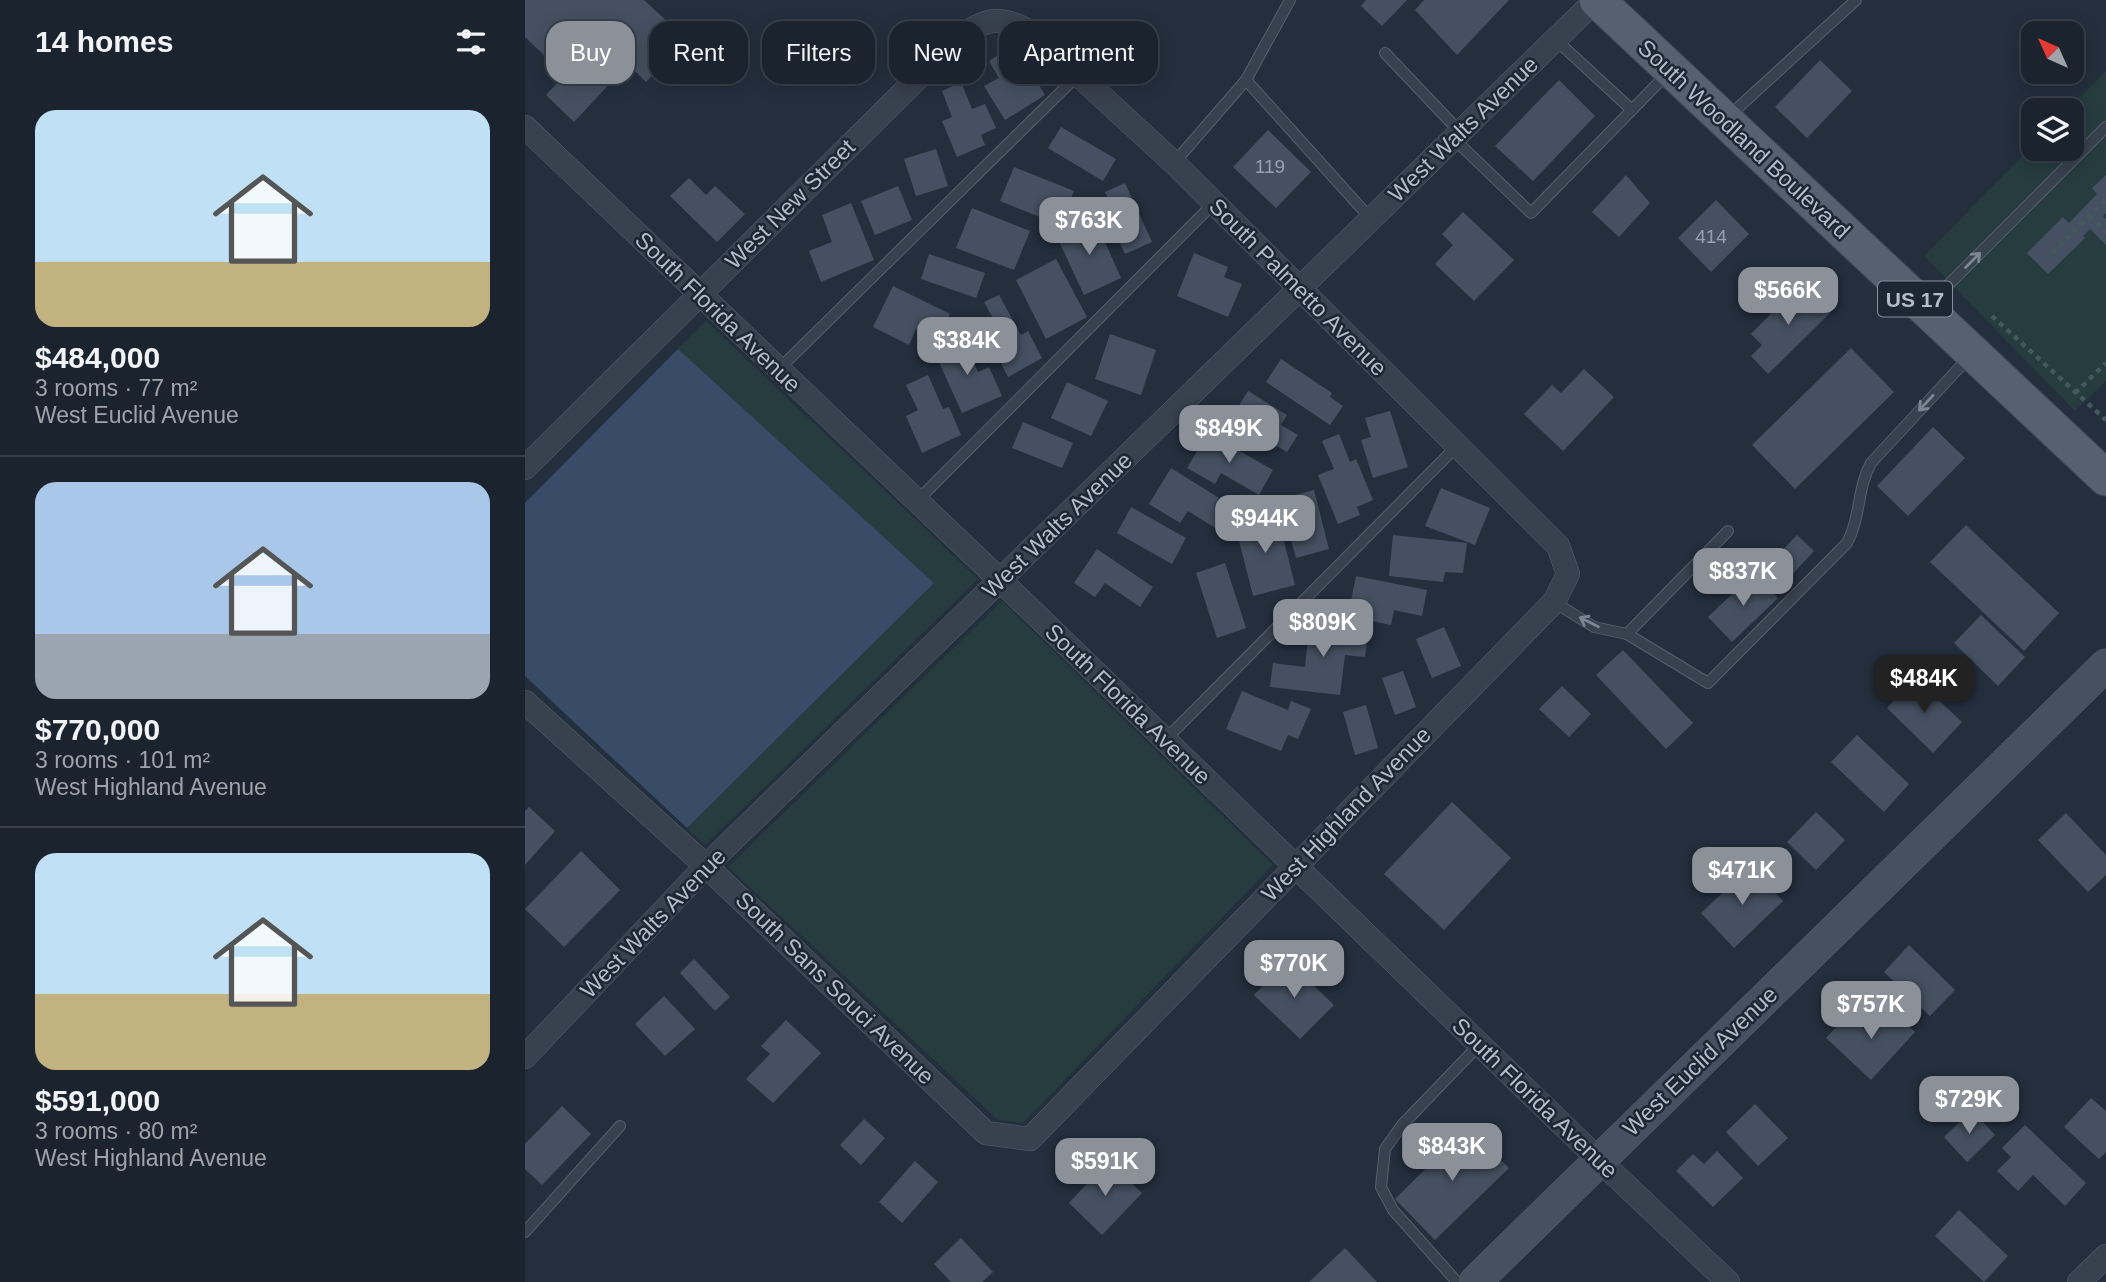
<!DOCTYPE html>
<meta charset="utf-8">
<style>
:root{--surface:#1b232e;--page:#282f3a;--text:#f1f3f6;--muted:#a0a4aa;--line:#39404a;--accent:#8c9099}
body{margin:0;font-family:Helvetica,sans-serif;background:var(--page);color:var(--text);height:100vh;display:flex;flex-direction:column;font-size:26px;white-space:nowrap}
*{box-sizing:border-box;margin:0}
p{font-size:23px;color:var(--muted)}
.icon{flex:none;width:38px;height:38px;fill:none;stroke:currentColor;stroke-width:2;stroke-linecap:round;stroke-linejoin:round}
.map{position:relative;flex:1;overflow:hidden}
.sheet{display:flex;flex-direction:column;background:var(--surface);width:525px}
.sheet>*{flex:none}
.guide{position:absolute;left:21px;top:21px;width:665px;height:63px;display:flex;gap:14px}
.needle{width:46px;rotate:315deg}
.tools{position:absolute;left:1496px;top:21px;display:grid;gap:14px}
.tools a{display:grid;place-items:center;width:63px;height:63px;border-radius:14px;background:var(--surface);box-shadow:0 4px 18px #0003,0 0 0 2px var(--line);font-size:35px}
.price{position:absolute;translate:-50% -60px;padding:0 16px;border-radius:14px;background:var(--accent);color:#fff;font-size:23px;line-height:46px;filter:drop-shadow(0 2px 4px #0008)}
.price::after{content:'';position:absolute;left:50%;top:42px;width:21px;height:16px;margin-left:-10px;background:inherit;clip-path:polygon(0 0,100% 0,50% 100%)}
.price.current{background:#222;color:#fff}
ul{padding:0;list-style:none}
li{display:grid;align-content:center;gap:14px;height:371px;padding:0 35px}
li+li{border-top:2px solid var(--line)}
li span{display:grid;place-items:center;height:217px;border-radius:21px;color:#555}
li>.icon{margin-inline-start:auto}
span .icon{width:126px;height:126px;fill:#fffc;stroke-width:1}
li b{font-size:30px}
h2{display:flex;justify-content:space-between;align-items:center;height:84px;padding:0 35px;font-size:30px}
.chip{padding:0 24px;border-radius:21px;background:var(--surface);box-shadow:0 4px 18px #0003,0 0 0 2px var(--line);font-size:24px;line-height:63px}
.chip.current{background:var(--accent);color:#fff}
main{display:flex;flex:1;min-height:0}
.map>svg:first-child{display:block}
.green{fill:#263c3f}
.water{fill:#394c67}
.building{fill:#455162}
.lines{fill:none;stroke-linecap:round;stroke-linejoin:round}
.lane-casing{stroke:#565f6c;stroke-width:12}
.street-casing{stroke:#565f6c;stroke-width:24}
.secondary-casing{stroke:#565f6c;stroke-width:33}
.primary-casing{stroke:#414a57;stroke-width:37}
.path{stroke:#44595c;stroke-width:4.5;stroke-dasharray:5 5;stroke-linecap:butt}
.lane{stroke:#38414e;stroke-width:10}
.street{stroke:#38414e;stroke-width:23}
.secondary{stroke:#465061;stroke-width:32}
.primary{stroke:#56606e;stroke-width:35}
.oneway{stroke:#7c8592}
.labels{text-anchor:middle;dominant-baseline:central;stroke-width:5;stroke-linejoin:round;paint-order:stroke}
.number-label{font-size:19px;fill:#98a1af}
.shield{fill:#1d2633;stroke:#878f9c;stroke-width:2}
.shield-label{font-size:21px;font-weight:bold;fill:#b4bcc9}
.street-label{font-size:23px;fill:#b4bcc9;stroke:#1d2633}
</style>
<main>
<section class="sheet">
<h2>14 homes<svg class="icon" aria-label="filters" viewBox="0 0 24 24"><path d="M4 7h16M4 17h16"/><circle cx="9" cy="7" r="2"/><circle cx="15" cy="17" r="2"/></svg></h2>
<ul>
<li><span style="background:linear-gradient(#bfe0f5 70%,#c2b280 0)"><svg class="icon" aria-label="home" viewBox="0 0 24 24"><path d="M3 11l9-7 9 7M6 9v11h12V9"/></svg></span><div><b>$484,000</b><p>3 rooms · 77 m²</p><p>West Euclid Avenue</p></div></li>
<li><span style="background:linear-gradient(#a9c7e8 70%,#9aa5b1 0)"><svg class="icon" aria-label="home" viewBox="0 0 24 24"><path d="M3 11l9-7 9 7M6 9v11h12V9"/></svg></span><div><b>$770,000</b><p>3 rooms · 101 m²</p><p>West Highland Avenue</p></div></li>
<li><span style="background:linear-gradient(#bfe0f5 65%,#c2b280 0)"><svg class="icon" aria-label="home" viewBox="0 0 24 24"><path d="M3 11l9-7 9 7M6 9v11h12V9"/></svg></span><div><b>$591,000</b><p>3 rooms · 80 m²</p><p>West Highland Avenue</p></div></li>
</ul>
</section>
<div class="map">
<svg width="1581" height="1282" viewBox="0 0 1581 1282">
<rect width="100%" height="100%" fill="#242f3e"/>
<g class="green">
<path d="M1581,71V381L1550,411L1399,256L1508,145V149H1547V110H1542Z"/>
<path d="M181,321L453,579L180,845L162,828L409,583L153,349Z"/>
<path d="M477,601L748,865L498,1123L473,1120L203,867Z"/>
</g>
<path class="water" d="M153,349L409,583L162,828L0,676V503Z"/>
<g class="building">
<path d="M0,0H119L161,39L121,82L103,64L49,122L21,95L40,75L0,37Z"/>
<path d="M841,0H882L857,26L836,6Z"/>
<path d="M899,0H984L932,55L890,10Z"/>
<path d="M481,50L489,64L498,59L520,95L480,120L459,86L474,78L464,61Z"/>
<path d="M1295,60L1327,91L1282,138L1250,107Z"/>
<path d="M1034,80L1070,116L1008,181L970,146Z"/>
<path d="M436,82L447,109L460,104L471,128L456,135L460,145L432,157L417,121L427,117L417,91Z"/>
<path d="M536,127L591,159L578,181L523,148Z"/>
<path d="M743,130L786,172L751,208L708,167Z"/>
<path d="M411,149L423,186L391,196L379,159Z"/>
<path d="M489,167L549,191L535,225L475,201Z"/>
<path d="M1101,175L1125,203L1094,237L1067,212Z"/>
<path d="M1581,175V213L1578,216L1581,219V245L1565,229L1558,236L1560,238L1523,274L1502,253L1538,217L1544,223L1572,194L1567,188Z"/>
<path d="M164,178L181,195L190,186L220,214L192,242L145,196Z"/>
<path d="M600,183L627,242L600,254L583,218L590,214L580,192Z"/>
<path d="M373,186L387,220L350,235L336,201Z"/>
<path d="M1191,200L1224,234L1186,272L1153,238Z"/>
<path d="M326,203L349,260L296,282L284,251L307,242L297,215Z"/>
<path d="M447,208L505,231L489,270L431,248Z"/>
<path d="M938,212L989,260L949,301L910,264L928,245L917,234Z"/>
<path d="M570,220L596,278L559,295L532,237Z"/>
<path d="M669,253L703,267L699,277L717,284L703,317L652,296Z"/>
<path d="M404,254L460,273L451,298L396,279Z"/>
<path d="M531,259L562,317L521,339L491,280Z"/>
<path d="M1277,282L1306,312L1243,374L1226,356L1237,345L1226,334Z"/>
<path d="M368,286L425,314L412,340L391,329L384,345L348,327Z"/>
<path d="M474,295L496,335L503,331L517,358L483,377L458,329L470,322L459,302Z"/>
<path d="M436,333L453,372L464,367L477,396L437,413L413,360L425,355L420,341Z"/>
<path d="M585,334L631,350L616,395L570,379Z"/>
<path d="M1326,348L1369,392L1270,489L1227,445Z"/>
<path d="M756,359L807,393L805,397L818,406L805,425L741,382Z"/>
<path d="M1059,369L1089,397L1038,451L999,414L1027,385L1036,393Z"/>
<path d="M403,375L418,409L424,407L436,435L397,453L381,416L393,410L381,385Z"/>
<path d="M542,382L583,401L566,436L526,418Z"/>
<path d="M723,391L762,415L756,425L773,435L762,452L738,438L731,450L699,430Z"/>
<path d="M865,411L883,467L848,478L836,440L846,437L840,418Z"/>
<path d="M498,422L548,443L537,468L487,448Z"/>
<path d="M1408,427L1440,458L1383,516L1352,486Z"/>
<path d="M683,433L748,470L734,495L696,473L690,484L662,468Z"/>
<path d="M814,434L825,462L831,459L848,500L832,507L835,515L813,524L793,475L809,469L797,441Z"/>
<path d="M646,468L694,498L689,506L705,516L695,531L663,511L655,523L624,504Z"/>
<path d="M916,488L965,508L950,545L900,526Z"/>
<path d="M789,490L804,549L771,558L755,499Z"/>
<path d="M606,507L661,538L647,564L592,533Z"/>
<path d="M752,513L770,585L728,596L710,525Z"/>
<path d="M1441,525L1534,613L1499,651L1405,562Z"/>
<path d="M868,535L942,543L938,573L920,572L918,582L864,576Z"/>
<path d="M1272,535L1289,551L1251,592L1233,576Z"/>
<path d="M572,549L628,587L615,607L580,583L570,597L549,583Z"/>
<path d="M700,563L721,628L692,638L671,573Z"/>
<path d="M1229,573L1253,598L1207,642L1183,617Z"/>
<path d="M831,576L902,590L897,616L869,610L866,625L823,616Z"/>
<path d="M1456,615L1500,657L1473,686L1429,643Z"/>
<path d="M785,621L844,628L840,657L820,655L815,695L745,687L748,663L780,667Z"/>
<path d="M919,627L936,666L907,678L891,639Z"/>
<path d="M1098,650L1168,723L1141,749L1071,675Z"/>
<path d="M878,671L891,707L870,715L857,678Z"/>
<path d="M1390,678L1437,722L1408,753L1362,708Z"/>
<path d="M1037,686L1066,714L1044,737L1014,709Z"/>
<path d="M717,691L763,710L766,701L786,709L773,739L763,735L756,751L701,729Z"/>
<path d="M841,705L853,748L830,755L818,712Z"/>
<path d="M1332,735L1384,784L1359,812L1306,762Z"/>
<path d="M927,802L986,858L919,930L859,874Z"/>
<path d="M4,807L30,831L0,865V811Z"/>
<path d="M1291,812L1320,840L1291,870L1262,842Z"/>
<path d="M1541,813L1581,855V875L1563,892L1513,840Z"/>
<path d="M56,851L95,890L39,947L0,909Z"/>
<path d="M1225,867L1258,901L1209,948L1176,913Z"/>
<path d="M1384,945L1430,990L1405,1016L1359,972Z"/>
<path d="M169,959L205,997L190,1011L155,973Z"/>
<path d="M762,960L809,1005L775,1039L729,995Z"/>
<path d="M139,996L170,1029L140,1056L110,1024Z"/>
<path d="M1363,1006L1390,1032L1346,1080L1301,1038L1323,1014L1340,1030Z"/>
<path d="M261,1020L296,1053L248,1103L221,1079L245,1054L236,1046Z"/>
<path d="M1566,1098L1581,1111V1152L1574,1159L1539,1127Z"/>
<path d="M1230,1104L1263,1138L1233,1166L1201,1132Z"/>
<path d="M37,1106L66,1134L17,1185L0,1169V1144Z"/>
<path d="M1447,1110L1470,1135L1442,1162L1419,1137Z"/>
<path d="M339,1119L360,1138L336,1165L315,1145Z"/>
<path d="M1500,1125L1561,1183L1540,1206L1508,1175L1493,1191L1472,1171L1486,1157L1477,1148Z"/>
<path d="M943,1127L984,1168L910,1240L870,1199Z"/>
<path d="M1192,1151L1218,1178L1188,1207L1151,1171L1168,1154L1179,1164Z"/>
<path d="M390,1161L413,1182L377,1223L354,1202Z"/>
<path d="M583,1161L617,1193L577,1235L544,1203Z"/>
<path d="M1434,1210L1483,1256L1459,1282L1410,1236Z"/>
<path d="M436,1238L468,1272L457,1282H426L409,1264Z"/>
<path d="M820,1248L852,1282H784Z"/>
</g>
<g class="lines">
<g class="lane-casing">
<g id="lane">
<path d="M765,0L721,80L846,219"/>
<path d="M1030,39L1107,110"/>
<path d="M860,53L935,132"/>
<path d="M1204,116L1331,0"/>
<path d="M928,138L1006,213L1144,72"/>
<path d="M649,163L721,80"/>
<path d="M1404,304L1581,127"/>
<path d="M253,370L553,75"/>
<path d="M392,501L688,204"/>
<path d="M1029,602L1069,627L1102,634L1183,683L1322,543C1336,517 1332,488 1346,463L1446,355"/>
<path d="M1102,634L1203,531"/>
<path d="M640,740L933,445"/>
<path d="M0,1232L95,1126"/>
<path d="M932,1282L868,1210L856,1187L860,1149L877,1125L954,1045"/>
</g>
</g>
<g class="street-casing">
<g id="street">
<path d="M0,127L475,580L1074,1160L1203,1282"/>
<path d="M0,468L428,43C459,17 477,13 511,36L649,163L1033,546L1043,574L1029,602L505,1139L461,1133L181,866L0,702"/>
<path d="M0,1057L181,866L1071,0"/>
<path d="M1554,1282L1581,1256"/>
</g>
</g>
<g class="secondary-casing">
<path id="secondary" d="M950,1282L1581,665"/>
</g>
<g class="primary-casing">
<path id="primary" d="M1072,0L1581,478"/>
</g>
<g class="path">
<path d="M1565,216L1581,232"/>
<path d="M1527,253L1581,200"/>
<path d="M1467,316L1581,420"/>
<path d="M1550,393L1581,363"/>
</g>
<use href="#lane" class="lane"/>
<use href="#street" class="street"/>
<use href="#secondary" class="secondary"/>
<use href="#primary" class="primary"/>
</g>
<defs><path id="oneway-shaft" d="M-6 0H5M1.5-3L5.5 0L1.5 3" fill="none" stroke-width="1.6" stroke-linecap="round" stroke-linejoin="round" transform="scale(1.75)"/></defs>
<g class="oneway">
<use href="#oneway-shaft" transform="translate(1448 260) rotate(-45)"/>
<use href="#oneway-shaft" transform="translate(1401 403) rotate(133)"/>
<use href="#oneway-shaft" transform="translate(1064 622) rotate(-153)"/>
</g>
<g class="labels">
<g class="number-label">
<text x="745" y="166">119</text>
<text x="1186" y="236">414</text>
</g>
<rect class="shield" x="1353" y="281.5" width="74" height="35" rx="5"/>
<g class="shield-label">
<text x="1390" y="299">US 17</text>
</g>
<g class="street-label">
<text transform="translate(938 129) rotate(-44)">West Walts Avenue</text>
<text transform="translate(1219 139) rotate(43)">South Woodland Boulevard</text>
<text transform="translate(265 204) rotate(-45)">West New Street</text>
<text transform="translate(773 287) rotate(45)">South Palmetto Avenue</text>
<text transform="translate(193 312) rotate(44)">South Florida Avenue</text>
<text transform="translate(532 525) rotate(-44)">West Walts Avenue</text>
<text transform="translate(603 704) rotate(44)">South Florida Avenue</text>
<text transform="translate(821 814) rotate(-46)">West Highland Avenue</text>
<text transform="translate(128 923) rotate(-46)">West Walts Avenue</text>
<text transform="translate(310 988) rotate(44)">South Sans Souci Avenue</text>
<text transform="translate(1175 1061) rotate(-44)">West Euclid Avenue</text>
<text transform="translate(1010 1098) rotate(44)">South Florida Avenue</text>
</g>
</g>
</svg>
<div class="tools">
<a><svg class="needle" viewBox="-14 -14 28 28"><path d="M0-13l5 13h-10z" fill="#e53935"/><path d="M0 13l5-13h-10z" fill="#a0a4aa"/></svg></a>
<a><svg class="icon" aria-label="layers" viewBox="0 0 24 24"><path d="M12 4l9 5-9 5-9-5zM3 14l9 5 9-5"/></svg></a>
</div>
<b class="price" style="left:564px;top:257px">$763K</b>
<b class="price" style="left:1263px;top:327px">$566K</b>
<b class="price" style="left:442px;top:377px">$384K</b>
<b class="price" style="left:704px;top:465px">$849K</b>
<b class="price" style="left:740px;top:555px">$944K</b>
<b class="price" style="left:1218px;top:608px">$837K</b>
<b class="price" style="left:798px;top:659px">$809K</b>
<b class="price current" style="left:1399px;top:715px">$484K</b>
<b class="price" style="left:1217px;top:907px">$471K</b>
<b class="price" style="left:769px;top:1000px">$770K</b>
<b class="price" style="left:1346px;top:1041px">$757K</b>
<b class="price" style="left:1444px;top:1136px">$729K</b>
<b class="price" style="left:927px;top:1183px">$843K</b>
<b class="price" style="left:580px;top:1198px">$591K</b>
<div class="guide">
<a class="chip current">Buy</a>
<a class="chip">Rent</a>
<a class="chip">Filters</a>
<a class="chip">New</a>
<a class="chip">Apartment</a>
</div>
</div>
</main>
